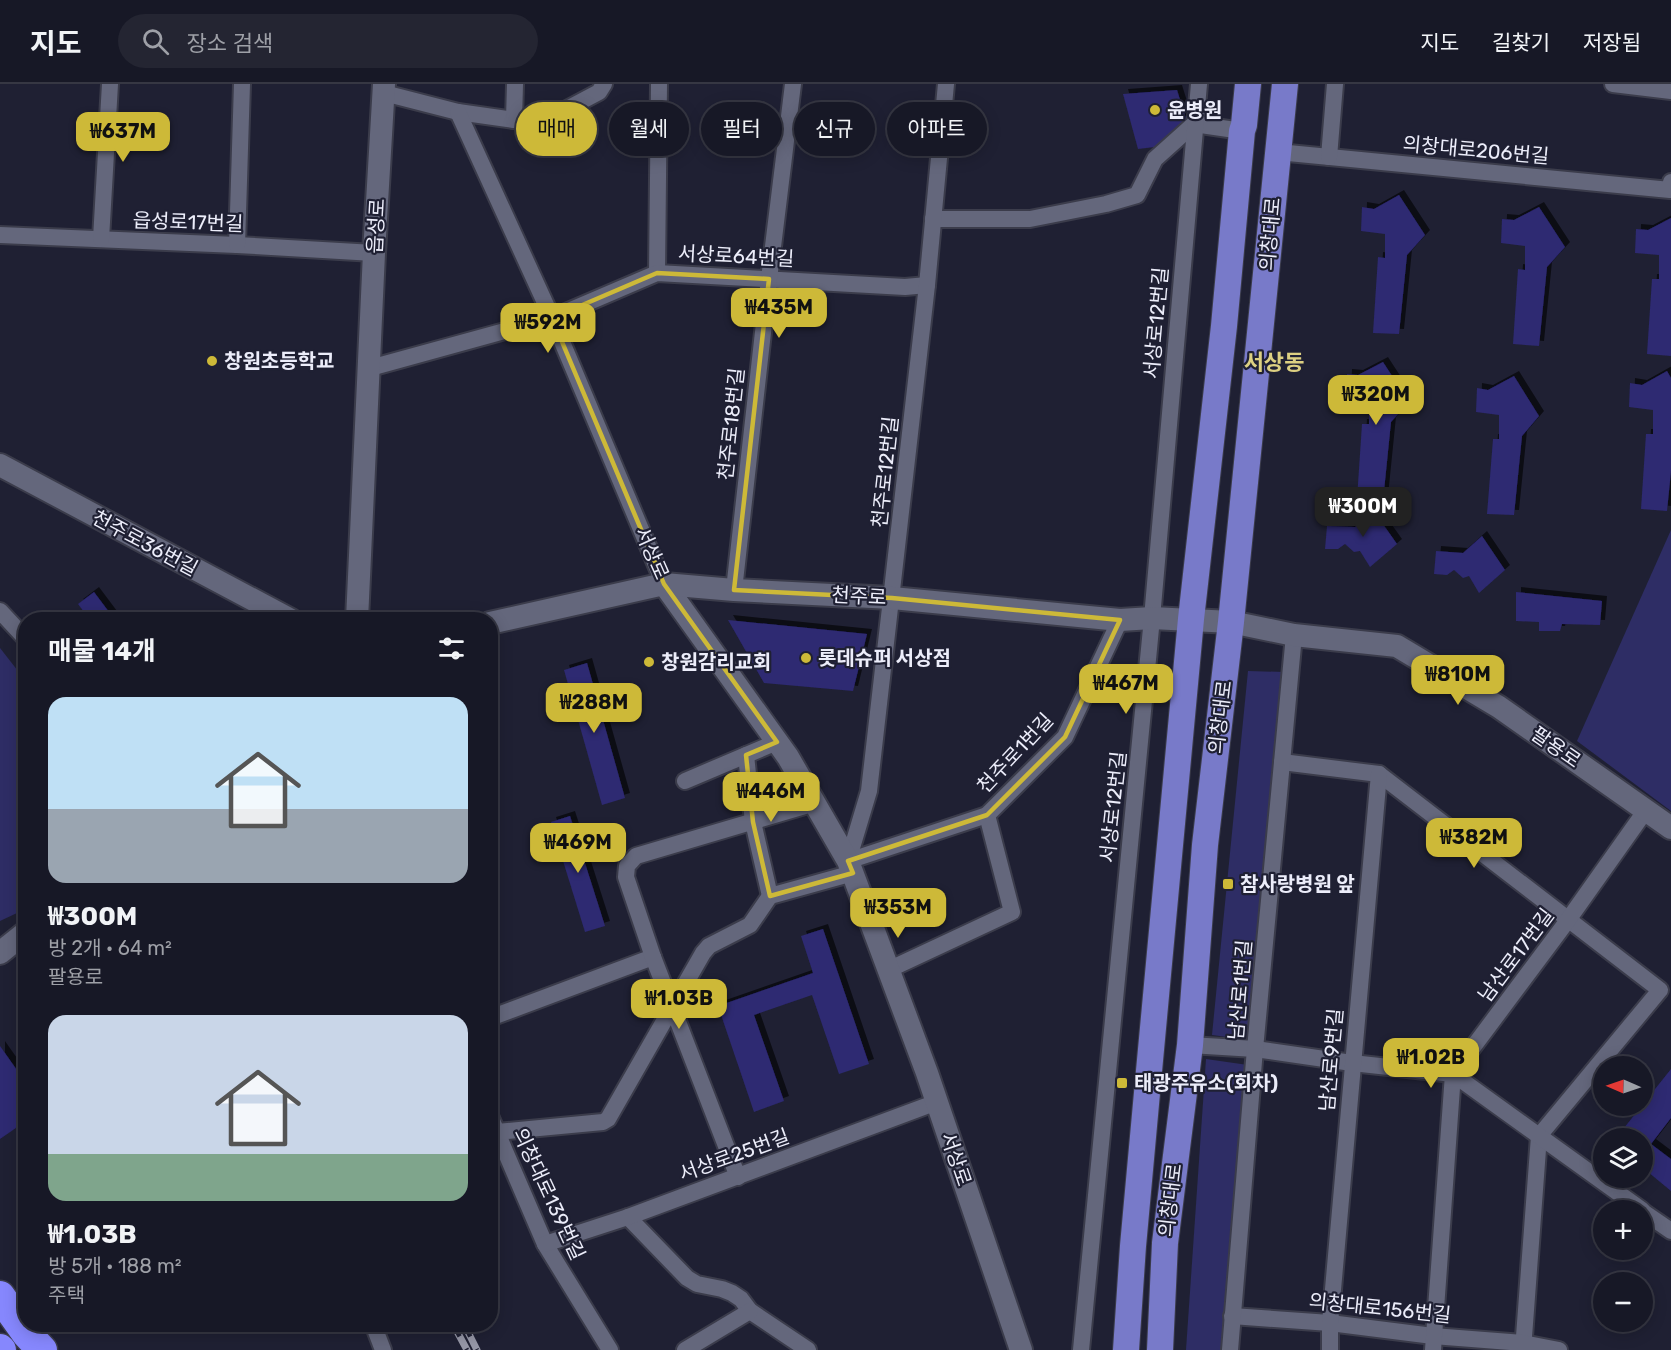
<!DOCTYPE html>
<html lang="ko">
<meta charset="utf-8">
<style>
:root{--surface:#171826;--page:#242532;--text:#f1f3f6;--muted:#9ea0a7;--line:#363743;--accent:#cdb938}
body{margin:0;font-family:Rubik,"Noto Sans KR",sans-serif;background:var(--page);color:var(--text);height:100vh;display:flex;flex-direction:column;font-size:22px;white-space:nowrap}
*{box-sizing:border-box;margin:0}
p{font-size:20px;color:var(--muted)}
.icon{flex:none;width:33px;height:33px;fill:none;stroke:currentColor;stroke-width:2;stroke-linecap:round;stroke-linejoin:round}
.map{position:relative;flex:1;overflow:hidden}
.side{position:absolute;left:18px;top:528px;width:480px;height:720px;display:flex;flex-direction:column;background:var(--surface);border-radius:24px;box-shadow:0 3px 15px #0003,0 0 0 2px var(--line)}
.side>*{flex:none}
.top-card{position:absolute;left:516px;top:18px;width:570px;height:54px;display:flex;gap:12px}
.needle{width:39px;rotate:272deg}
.fabs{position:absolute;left:1593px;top:972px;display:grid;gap:12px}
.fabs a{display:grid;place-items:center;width:60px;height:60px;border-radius:50%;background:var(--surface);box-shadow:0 3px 15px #0003,0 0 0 2px var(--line);font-size:30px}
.price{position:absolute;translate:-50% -51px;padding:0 14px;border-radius:12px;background:var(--accent);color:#111;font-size:20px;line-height:39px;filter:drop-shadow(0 2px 3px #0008)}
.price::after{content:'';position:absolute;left:50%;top:36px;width:18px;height:14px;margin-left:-9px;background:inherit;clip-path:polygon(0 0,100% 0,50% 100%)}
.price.selected{background:#222;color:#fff}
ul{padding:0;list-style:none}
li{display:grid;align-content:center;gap:12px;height:318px;padding:0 30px}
li span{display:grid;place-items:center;height:186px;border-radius:18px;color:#555}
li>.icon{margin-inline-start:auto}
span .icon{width:108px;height:108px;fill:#fffc;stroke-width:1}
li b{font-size:26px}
h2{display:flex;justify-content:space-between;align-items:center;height:72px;padding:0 30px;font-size:26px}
.chip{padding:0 21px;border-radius:27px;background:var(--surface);box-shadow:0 3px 15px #0003,0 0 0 2px var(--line);font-size:21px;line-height:54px}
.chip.selected{background:var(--accent);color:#111}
header{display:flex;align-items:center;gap:36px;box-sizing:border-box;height:84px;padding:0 30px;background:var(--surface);border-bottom:2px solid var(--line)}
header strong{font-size:28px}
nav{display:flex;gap:33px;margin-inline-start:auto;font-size:21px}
.search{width:420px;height:54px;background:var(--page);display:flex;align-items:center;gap:15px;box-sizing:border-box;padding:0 21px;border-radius:33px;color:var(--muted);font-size:22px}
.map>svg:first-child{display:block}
.green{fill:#2e2d65}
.building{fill:#2d2972;filter:url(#shadow)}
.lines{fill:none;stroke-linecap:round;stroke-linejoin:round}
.street-casing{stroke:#3b3c4b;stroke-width:20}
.secondary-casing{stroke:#3b3c4b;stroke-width:26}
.primary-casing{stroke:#3b3c4b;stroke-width:28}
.highway-casing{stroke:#3b3c4b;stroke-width:33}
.street{stroke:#64677c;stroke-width:16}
.secondary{stroke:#64677c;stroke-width:22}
.primary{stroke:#787ac9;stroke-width:26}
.highway{stroke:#8687fd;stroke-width:30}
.rail-casing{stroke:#9697a7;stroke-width:7}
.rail{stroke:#1f2033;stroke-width:4.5;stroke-dasharray:14;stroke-linecap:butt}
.marked{fill:none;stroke:#cdb938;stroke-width:4.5;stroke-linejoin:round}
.poi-dot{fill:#cdb938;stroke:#1f2033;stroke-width:2}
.labels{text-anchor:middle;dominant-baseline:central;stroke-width:4.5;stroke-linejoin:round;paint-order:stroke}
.poi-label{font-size:20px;font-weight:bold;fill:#ecedfa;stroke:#1f2033;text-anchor:start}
.street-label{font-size:20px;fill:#ecedfa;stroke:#1f2033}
.quarter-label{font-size:22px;font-weight:bold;fill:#ddd082;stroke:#1f2033}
</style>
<header>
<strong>지도</strong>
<div class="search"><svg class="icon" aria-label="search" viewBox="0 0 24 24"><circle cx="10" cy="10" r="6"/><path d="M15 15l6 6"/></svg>장소 검색</div>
<nav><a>지도</a><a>길찾기</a><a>저장됨</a></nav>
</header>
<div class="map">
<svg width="1671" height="1266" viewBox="0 0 1671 1266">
<defs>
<filter id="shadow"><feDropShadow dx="5" dy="-5" stdDeviation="0" flood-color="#0009"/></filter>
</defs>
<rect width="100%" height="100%" fill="#1f2033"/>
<g class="green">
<path d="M1671,446V727L1577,657Z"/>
<path d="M0,564L25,596V822L17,829L0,837Z"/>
<path d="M1248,587L1284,588L1249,956L1212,951Z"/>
<path d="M1206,975L1248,981L1224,1266H1186Z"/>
</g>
<g class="building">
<path d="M1177,6L1188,41L1163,62L1138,65L1123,10Z"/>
<path d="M1399,111L1425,151L1407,171L1399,250L1373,249L1378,173L1385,174V150L1361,147L1362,123L1374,125Z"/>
<path d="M1539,123L1565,163L1547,183L1539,262L1513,260L1518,185L1525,186V162L1501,159L1502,135L1514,136Z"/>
<path d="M1671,134V272L1647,270L1652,195H1659V171L1635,169L1636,145L1648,146Z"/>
<path d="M1383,278L1409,318L1391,338L1383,417L1357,415L1362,340H1369V316L1346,314L1347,290L1358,291Z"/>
<path d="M1667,287L1671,294V387L1667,427L1641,425L1646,350H1653V326L1629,323L1630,299L1642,301Z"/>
<path d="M1514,292L1539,332L1522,352L1514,431L1487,430L1493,355H1499V331L1476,328L1477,304L1488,306Z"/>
<path d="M1373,426L1397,460L1370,483L1360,467L1354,468L1345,460L1338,465H1325L1327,442L1355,443Z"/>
<path d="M1482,452L1505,486L1479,509L1469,492L1463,494L1454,486L1447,491L1434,490L1436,467L1463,469Z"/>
<path d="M94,508L115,536H90L78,520Z"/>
<path d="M1516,508L1602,517L1600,541L1562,540L1560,547H1539V538L1516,537Z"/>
<path d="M728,536L867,550L853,607L764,599Z"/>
<path d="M587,579L625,714L602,721L564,586Z"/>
<path d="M570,732L605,842L585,848L551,738Z"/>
<path d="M823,845L869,980L839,990L812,911L754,931L784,1017L754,1028L718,922L813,889L801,852Z"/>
<path d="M0,962L26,999V1037L0,1055Z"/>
<path d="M1671,985V1034L1651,1060L1671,1075V1107L1642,1083V1054H1616Z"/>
</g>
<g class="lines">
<g class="street-casing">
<g id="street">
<path d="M1613,0L1671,7"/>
<path d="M384,9L458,28L514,36L550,34L599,8L604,0"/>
<path d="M458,28L552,234L664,500"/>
<path d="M514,36L515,0"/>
<path d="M1278,68L1670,106L1671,98"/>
<path d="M1329,73L1335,0"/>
<path d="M933,135H1030L1106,120L1137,111L1155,75L1194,40L1242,47"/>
<path d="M0,151L237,161L374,169"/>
<path d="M101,155L110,0"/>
<path d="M237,161L242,0"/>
<path d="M657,189L659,0"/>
<path d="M370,284L552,234L657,189L905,203L927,201"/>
<path d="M734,506L769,195L793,0"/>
<path d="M0,527L26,555"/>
<path d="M746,671L753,738L770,812"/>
<path d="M1282,678L1379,690L1660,906L1539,1052L1523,1266"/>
<path d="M685,697L777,658"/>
<path d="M848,777L869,707L927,201L946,0"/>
<path d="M848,777L987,731L1065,653L1120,536"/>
<path d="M888,886L1012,828L987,731"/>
<path d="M490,934L653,873"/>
<path d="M1190,961L1255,965L1352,979L1453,990L1642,1126"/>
<path d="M490,1032L545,1160L610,1266"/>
<path d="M497,1048L603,1038L608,1035L703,869L709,862L750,841L770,812L853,789"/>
<path d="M738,1093L653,873L626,793L627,782L636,772L815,719"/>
<path d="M1642,1127L1671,1147"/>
<path d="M628,1133L687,1194L697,1200L722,1205L732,1209L741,1215L750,1227L808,1266"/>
<path d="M545,1160L628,1133L937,1018"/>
<path d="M1232,1232L1330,1239L1433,1252L1523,1259L1559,1266"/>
<path d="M373,1240L383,1266"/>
<path d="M685,1266L750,1227"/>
<path d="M1081,1266L1152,534L1199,0"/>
<path d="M1230,1266L1255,965L1294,551"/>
<path d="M1330,1266V1239L1379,690"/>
<path d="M1433,1266L1453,990L1568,836L1646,726"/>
</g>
</g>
<g class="secondary-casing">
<g id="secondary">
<path d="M0,381L291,536"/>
<path d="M664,500L788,673L848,777L927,989L1021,1266"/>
<path d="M357,536L374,169L384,0"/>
<path d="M490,539L664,500L734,506L892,514L1120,536L1152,534L1231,538L1294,551L1397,562L1499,623L1671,744"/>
<path d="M0,869L26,848"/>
</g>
</g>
<g class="primary-casing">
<g id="primary">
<path d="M1126,1266L1133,1162L1149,987L1191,535L1224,242L1242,47L1244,41L1248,0"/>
<path d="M1160,1266L1165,1159L1190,961L1205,761L1231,538L1285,0"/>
</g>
</g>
<g class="highway-casing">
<g id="highway">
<path d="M0,1212L27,1250L42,1266"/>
<path d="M0,1265L1,1266"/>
</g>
</g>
<use href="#street" class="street"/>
<use href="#secondary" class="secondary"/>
<use href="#primary" class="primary"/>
<use href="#highway" class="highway"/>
<g class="rail-casing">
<g id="rail">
<path d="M453,1240L467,1266"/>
<path d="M464,1240L477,1266"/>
</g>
</g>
<use href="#rail" class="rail"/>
</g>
<path class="marked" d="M657,189L769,195L734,506L892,514L1120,536L1065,653L987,731L848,777L853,789L770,812L753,738L746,671L777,658L664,500L552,234Z"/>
<g class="poi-dot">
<circle cx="1155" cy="26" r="6"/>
<circle cx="212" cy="277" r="6"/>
<circle cx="806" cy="574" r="6"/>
<circle cx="649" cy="578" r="6"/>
<rect x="1222" y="794" width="12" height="12" rx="3"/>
<rect x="1116" y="993" width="12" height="12" rx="3"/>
</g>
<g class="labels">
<g class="poi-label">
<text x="1167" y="26">윤병원</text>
<text x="224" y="277">창원초등학교</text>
<text x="818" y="574">롯데슈퍼 서상점</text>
<text x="661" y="578">창원감리교회</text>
<text x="1240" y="800">참사랑병원 앞</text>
<text x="1134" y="999">태광주유소(회차)</text>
</g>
<g class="street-label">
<text transform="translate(1476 66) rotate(5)">의창대로206번길</text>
<text transform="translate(188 138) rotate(2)">읍성로17번길</text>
<text transform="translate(376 142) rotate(-87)">읍성로</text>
<text transform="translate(1270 150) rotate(-85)">의창대로</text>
<text transform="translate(736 172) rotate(3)">서상로64번길</text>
<text transform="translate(1156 239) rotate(-85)">서상로12번길</text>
<text transform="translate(731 340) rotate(-84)">천주로18번길</text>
<text transform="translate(885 388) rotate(-84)">천주로12번길</text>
<text transform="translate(145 459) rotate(28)">천주로36번길</text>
<text transform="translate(652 469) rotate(66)">서상로</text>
<text transform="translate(859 512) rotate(3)">천주로</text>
<text transform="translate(1220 633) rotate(-83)">의창대로</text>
<text transform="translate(1556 663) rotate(35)">팔용로</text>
<text transform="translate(1015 669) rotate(-47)">천주로1번길</text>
<text transform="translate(1113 723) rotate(-84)">서상로12번길</text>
<text transform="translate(1516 871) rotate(-53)">남산로17번길</text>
<text transform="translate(1240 906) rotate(-85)">남산로1번길</text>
<text transform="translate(1331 976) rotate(-85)">남산로9번길</text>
<text transform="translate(734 1071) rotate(-20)">서상로25번길</text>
<text transform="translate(956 1075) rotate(71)">서상로</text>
<text transform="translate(549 1110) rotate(65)">의창대로139번길</text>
<text transform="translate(1170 1116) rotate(-83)">의창대로</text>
<text transform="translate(1380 1224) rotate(6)">의창대로156번길</text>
</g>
<g class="quarter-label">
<text x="1274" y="278">서상동</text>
</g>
</g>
</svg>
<div class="fabs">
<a><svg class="needle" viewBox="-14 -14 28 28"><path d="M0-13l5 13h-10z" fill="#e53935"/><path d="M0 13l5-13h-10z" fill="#9ea0a7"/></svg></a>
<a><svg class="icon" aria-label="layers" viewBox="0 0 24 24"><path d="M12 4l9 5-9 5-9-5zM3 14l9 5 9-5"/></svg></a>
<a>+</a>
<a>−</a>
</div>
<b class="price" style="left:123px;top:79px">₩637M</b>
<b class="price" style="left:779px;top:255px">₩435M</b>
<b class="price" style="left:548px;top:270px">₩592M</b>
<b class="price" style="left:1376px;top:342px">₩320M</b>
<b class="price selected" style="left:1363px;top:454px">₩300M</b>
<b class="price" style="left:1458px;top:622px">₩810M</b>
<b class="price" style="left:1126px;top:631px">₩467M</b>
<b class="price" style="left:594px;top:650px">₩288M</b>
<b class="price" style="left:771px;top:739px">₩446M</b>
<b class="price" style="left:1474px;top:785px">₩382M</b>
<b class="price" style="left:578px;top:790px">₩469M</b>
<b class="price" style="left:898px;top:855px">₩353M</b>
<b class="price" style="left:679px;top:946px">₩1.03B</b>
<b class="price" style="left:1431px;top:1005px">₩1.02B</b>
<div class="top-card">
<a class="chip selected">매매</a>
<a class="chip">월세</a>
<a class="chip">필터</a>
<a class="chip">신규</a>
<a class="chip">아파트</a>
</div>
<section class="side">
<h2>매물 14개<svg class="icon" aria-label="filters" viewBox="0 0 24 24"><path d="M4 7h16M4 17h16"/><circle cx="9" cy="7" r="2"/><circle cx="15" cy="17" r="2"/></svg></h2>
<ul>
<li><span style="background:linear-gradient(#bfe0f5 60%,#9aa5b1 0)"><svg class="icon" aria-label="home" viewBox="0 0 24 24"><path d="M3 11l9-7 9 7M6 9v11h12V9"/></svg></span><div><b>₩300M</b><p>방 2개 · 64 m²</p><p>팔용로</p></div></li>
<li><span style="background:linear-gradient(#c9d6e8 75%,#7fa58c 0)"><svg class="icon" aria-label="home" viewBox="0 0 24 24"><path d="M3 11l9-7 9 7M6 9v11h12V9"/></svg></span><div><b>₩1.03B</b><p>방 5개 · 188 m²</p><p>주택</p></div></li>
</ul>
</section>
</div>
